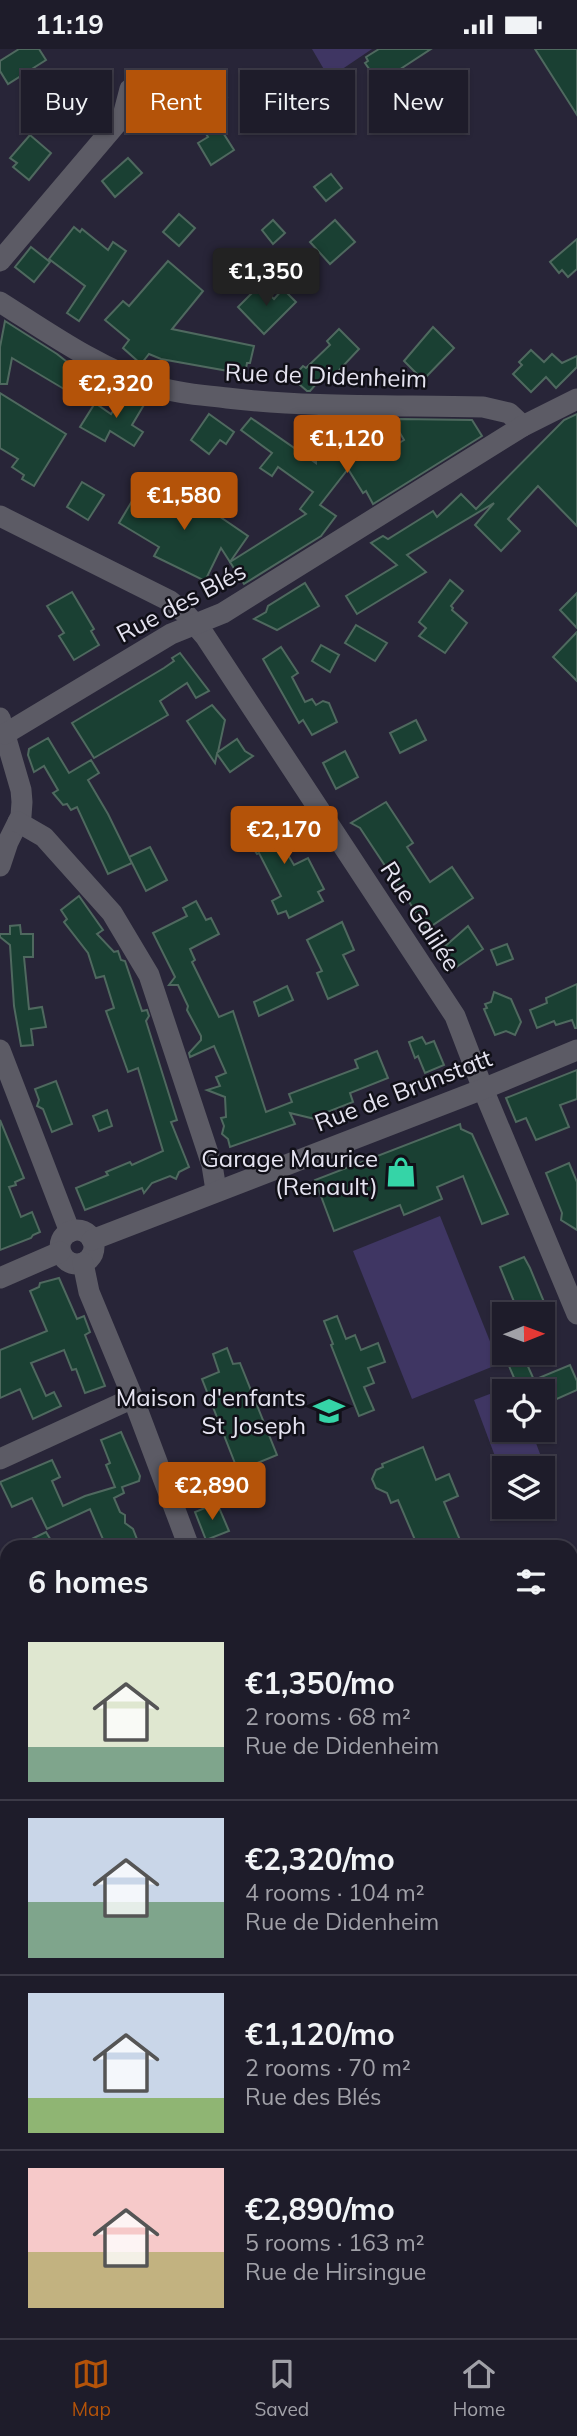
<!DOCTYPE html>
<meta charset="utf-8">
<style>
:root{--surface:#1e1c2a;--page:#262532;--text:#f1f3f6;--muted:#a1a1a8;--line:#3c3a47;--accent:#b45309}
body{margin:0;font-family:Mulish,sans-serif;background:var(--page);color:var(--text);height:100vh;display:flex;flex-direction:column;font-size:26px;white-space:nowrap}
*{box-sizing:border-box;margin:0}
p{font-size:23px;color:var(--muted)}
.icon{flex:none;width:38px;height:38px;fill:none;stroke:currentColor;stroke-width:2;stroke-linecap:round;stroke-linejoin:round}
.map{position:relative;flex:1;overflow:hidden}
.sheet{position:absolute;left:0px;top:1491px;width:578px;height:798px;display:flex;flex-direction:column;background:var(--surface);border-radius:21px 21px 0 0;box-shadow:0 2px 5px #0004,0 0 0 2px var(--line)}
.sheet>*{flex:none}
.guide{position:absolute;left:21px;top:21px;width:536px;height:63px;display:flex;gap:14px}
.needle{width:46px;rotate:89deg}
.controls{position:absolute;left:492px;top:1253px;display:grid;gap:14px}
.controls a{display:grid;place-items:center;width:63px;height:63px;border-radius:0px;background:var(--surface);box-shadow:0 2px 5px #0004,0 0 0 2px var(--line);font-size:35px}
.price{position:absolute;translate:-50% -60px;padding:0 16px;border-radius:7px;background:var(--accent);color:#fff;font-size:23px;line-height:46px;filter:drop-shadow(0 2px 4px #0008)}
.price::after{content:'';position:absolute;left:50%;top:42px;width:21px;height:16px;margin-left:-10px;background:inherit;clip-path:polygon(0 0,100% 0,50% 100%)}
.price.current{background:#222;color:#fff}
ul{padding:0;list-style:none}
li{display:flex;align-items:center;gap:21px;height:175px;padding:0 28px}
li+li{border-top:2px solid var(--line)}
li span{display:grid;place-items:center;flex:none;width:196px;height:140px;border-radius:0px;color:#555}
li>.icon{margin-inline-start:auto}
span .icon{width:84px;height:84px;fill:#fffc;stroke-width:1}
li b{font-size:30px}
h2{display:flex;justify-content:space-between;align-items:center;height:84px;padding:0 28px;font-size:30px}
.tag{padding:0 24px;border-radius:0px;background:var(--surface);box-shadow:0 2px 5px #0004,0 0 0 2px var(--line);font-size:24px;line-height:63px}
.tag.current{background:var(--accent);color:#fff}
.status{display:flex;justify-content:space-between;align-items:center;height:49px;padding:0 35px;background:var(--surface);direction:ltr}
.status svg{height:19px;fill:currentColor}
.menu{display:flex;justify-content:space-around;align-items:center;height:98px;border-top:2px solid var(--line);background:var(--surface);font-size:19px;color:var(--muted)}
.menu a{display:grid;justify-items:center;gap:4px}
.menu .current{color:var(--accent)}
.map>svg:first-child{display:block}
.green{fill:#3f3663}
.building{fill:#1a4033;stroke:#4f695f;stroke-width:2}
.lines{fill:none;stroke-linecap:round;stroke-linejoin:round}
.minor{stroke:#5c5b65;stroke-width:21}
.major{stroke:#8f8ca0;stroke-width:21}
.tram{stroke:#a3a1b0;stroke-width:2}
.labels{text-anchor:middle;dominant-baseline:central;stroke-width:5;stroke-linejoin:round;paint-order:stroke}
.street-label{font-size:24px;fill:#e5e3f0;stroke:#111018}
.poi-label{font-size:24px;fill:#e5e3f0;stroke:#111018;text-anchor:end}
</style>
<div class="status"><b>11:19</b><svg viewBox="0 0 49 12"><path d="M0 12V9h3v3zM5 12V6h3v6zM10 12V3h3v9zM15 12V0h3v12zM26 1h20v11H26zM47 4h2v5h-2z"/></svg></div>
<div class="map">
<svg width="577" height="2289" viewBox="0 0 577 2289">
<rect width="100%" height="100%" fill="#282538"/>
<g class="green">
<path d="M312,0H372L329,29Z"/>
<path d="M440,1167L499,1315L412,1350L353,1202Z"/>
<path d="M513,1336L516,1342H504V1381H531L542,1410L520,1419H504L502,1426L474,1351Z"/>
<path d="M7,1798V1989L0,1987V1815L2,1813L0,1805Z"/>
<path d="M0,2026L7,2029V2093L0,2089Z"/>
<path d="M246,2282H304L317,2289H257Z"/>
<path d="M352,2282H427L436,2289H364Z"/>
</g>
<g class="building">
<path d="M19,0H39L46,11L8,35L0,22V12Z"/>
<path d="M379,0H431L379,34L365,14L368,12L366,8Z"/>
<path d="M535,0H577V66Z"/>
<path d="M210,22L227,48L208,60L234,101L211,116L198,94L208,88L177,38L198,25L200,28Z"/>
<path d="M65,34L72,40L74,37L90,51L71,73L48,54Z"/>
<path d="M30,86L51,104L29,131L13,118L17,114L10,109Z"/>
<path d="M128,109L142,124L115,148L102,132Z"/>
<path d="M331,125L342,139L326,152L314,138Z"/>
<path d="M179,165L195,179L179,197L163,183Z"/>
<path d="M273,171L285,184L273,195L262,181Z"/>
<path d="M335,171L355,193L330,215L310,193Z"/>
<path d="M74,178L80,183L82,180L108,201L113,193L126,202L79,272L67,264L85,237L49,210Z"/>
<path d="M577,190V220L568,228L562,221L559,224L550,213Z"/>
<path d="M31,198L50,213L34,233L15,218Z"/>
<path d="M168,212L203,242L172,280L254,297L250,314H247L245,325L161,310L149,305L141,315L123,299L129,291L105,271L123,252L129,257Z"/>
<path d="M260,236L274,250L283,240L296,253L264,285L238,258Z"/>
<path d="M5,272L57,305L76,320L64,340L12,309L7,335H0V298Z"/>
<path d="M433,278L454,299L423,331L404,312Z"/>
<path d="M339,280L359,300L329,332L323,327L310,342H307L292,329L303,317L306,319L330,296L327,292Z"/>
<path d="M531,301L544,313L552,305L562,314L577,307V318L556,339L546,328L531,343L513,325L522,316L519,313Z"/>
<path d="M126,342L145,354L132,376L143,383L134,397L110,382L105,392L80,378L95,354L111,365Z"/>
<path d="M0,344L66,385L34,437L22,430L24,426L12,418L18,410L0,399Z"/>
<path d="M209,365L234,383L226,395L220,391L209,405L191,391Z"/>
<path d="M577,365V477L538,437L508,470L520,482L501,502L475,476L494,454L407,506L426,523L357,565L346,547L397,516L371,494L383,487L388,490L433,462L437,468L461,445L476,460L564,371Z"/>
<path d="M251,369L316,414L317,371L339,372L338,384L357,374L378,407L404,391L394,374L400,370L472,371L482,387L373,455L366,442L363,444L348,420L320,456L336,467L321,487L244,535L230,513L306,465L300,460L313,443L278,418L272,427L260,419L272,404L241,381Z"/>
<path d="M82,433L104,446L88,471L67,458Z"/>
<path d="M178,439L248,487L230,513L221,499L205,532L154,507L159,498L119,474L138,442L165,459Z"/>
<path d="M450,531L463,542L451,557L453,559L452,561L467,574L445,604L419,587L426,579L419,573Z"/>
<path d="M305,534L319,557L277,581L254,570L266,563L268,557Z"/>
<path d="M72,543L94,580L91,582L99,596L74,611L59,587L64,584L47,557Z"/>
<path d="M577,544V579L560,561Z"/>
<path d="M356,576L387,594L375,612L345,594Z"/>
<path d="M577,583V632L553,608Z"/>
<path d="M321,596L339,606L330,623L312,612Z"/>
<path d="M281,598L298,624L292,628L305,653L312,650L316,656L323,652L329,654L337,673L312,686L303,671L299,674L263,610Z"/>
<path d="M180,604L209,642L196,649L187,634L160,652L168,666L94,709L72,674L164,619L174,612L172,609Z"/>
<path d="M212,656L225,671L218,703L237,690L245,702L253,707L230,723L217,705L215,714L187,672Z"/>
<path d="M416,671L426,691L400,704L390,684Z"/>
<path d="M48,689L69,724L91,711L99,724L88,731L108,765L132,814L108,825L77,758L71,761L67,755L63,756L53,744L58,741L44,717L34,723L28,706L29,700Z"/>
<path d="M345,702L358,728L336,740L323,714Z"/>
<path d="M386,753L413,794L407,798L430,833L452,818L473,849L427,880L360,779L351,774Z"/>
<path d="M274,759L290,784L279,791L294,816L308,809L324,840L318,843L323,852L289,869L286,862L278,865L272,852L281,847L259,804L257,805L243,784L247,782L244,778Z"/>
<path d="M150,798L167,831L146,842L129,808Z"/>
<path d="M79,847L103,881L97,885L114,903L118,902L121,911L125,912L142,962L147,961L149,967L146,972L177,1071L171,1073L189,1118L179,1123L176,1130L170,1127L152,1134L144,1144L142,1139L85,1161L76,1139L108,1126L106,1123L130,1113L132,1116L163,1102L138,1019L128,1023L106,962L114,959L104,927L96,929L88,904L64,873L67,870L61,861Z"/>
<path d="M196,852L206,871L211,869L219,885L190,900L195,911L192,913L219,968L233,962L266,1063L292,1053L289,1045L358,1019L355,1011L377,1002L388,1029L350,1044L353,1053L317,1067L315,1070L290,1064L295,1075L230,1098L228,1090L222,1085L224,1077L221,1069L226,1068L225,1048L207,1041L220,1037L216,1028L226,1024L214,997L190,1008L189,1004L201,991V987L187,961L188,957L178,936H169L175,928L153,884L187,867L183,859Z"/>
<path d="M342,873L354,901L343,906L358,936L328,950L317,924L322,922L307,891Z"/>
<path d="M20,876L21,885H33V908H24L29,960L42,958L46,978L31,980L33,996L21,997L14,957L10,896L0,888V885H10V877Z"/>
<path d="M468,877L483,900L452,921L442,900Z"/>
<path d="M507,895L513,910L497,916L491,901Z"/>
<path d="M577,935V979H575L572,971L556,976L554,972L537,979L530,961L547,954L546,949Z"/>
<path d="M287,937L293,951L259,967L254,953Z"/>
<path d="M494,943L511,950L521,973L515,986L506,982L495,986L484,960L487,959L485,955L491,953Z"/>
<path d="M422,988L426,995L434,992L444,1016L425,1024L418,1007L415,1009L409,993Z"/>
<path d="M577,1021V1050L560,1056L569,1078L536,1091L526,1069L516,1073L506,1049Z"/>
<path d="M56,1032L72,1075L52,1083L43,1060L37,1057L39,1051L35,1040Z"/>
<path d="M107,1061L112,1077L99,1082L93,1067Z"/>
<path d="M0,1071L24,1129L15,1133L16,1136L9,1138L21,1168L32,1163L40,1183L33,1186L31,1189L0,1201Z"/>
<path d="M460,1075L461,1080L472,1085L508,1165L482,1175L463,1127L437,1138L442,1150L404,1166L400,1156L334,1182L315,1131Z"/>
<path d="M569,1114L577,1133V1181L561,1171L562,1164L546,1124Z"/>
<path d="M524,1208L530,1219L549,1265H519L500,1218Z"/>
<path d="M59,1229L77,1270L84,1267L90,1283L85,1286L105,1337L85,1344L76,1320L72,1321L64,1301L31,1314L46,1347L54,1343L61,1357L33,1370L20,1340L0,1349V1301L47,1282L30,1242L39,1238L40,1234Z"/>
<path d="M337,1267L346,1290L355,1286L361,1301L378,1294L385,1313L368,1319L374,1334L364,1338L374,1361L359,1367L331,1296L333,1295L324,1272Z"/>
<path d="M227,1299L233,1315L240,1314L277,1406L238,1422L202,1330L219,1323L213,1305Z"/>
<path d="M522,1304L534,1331L570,1316L577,1332V1341L550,1353L547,1347L542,1349V1342H508L518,1338L506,1310Z"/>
<path d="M121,1383L140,1427L139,1432L122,1438L124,1444L114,1449L120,1463L125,1466V1474L133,1480L140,1498H115L113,1492L105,1495L90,1460L47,1480L32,1449L12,1458L0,1433L52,1411L60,1428L52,1432L63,1457L85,1447L115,1438L106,1416L110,1414L101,1391Z"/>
<path d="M423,1398L436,1431L449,1425L458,1447L444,1453L463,1498H418L398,1451L391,1454L387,1444L376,1439L372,1430L376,1421L383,1418L382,1415Z"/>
<path d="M217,1454L229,1482L206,1491L195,1463Z"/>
<path d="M46,1483L55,1498H15Z"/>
</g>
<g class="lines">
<g class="minor">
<path d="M0,212L123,67L130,40"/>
<path d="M0,253C49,284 98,319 154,337C178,345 203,346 227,349C312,359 398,356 483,358L509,364L523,377"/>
<path d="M0,467L170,552L185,564L205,587L455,967L483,1040L577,1265"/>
<path d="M0,669L21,741L22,753L21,767L8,793L0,817"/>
<path d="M5,685L171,585L223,564L523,377L577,350"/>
<path d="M18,773L44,788L112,864L149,926L212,1116L216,1141"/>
<path d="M0,1001L70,1183"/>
<circle cx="77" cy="1198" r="17"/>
<path d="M92,1191L483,1040L577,1001"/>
<path d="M83,1214L89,1243L133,1349L189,1498"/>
<path d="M0,1229L60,1203"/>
<path d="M0,1410L133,1349"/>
<path d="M0,1644L7,1652"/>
<path d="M570,1644L577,1641"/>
<path d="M570,1911L577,1901"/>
<path d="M570,2193L577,2192"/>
</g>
<g class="major">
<path d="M0,2018L7,2020"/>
<path d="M445,2282L453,2289"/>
</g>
<g class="tram">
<path d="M0,2067L7,2071"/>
<path d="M570,2212L577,2216"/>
<path d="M570,2225L577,2229"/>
<path d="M365,2282L377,2289"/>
<path d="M385,2282L398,2289"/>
</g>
</g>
<defs>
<g id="shop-bare" transform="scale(2.415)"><path d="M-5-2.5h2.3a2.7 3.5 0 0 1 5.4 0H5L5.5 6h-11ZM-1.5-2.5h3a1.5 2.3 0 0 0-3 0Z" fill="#35d4a7" stroke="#111018" stroke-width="2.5" paint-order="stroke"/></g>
<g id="school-bare" transform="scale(2.415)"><path d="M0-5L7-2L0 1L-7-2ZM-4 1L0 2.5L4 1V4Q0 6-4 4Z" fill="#35d4a7" stroke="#111018" stroke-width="2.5" paint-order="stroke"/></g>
</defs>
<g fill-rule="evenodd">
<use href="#shop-bare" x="401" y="1123"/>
<use href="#school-bare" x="329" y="1362"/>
</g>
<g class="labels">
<g class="street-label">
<text transform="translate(326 326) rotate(2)">Rue de Didenheim</text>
<text transform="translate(181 553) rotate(-28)">Rue des Blés</text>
<text transform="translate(421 867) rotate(57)">Rue Galilée</text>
<text transform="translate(403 1041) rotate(-21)">Rue de Brunstatt</text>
</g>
<g class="poi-label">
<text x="378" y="1109">Garage Maurice<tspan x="378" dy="28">(Renault)</tspan></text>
<text x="306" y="1348">Maison d'enfants<tspan x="306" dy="28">St Joseph</tspan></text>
</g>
</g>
</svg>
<div class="controls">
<a><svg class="needle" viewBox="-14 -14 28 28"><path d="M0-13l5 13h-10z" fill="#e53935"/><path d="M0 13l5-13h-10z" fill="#a1a1a8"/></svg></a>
<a><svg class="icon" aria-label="locate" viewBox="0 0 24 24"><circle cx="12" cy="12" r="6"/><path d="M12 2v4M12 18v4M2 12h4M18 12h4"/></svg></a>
<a><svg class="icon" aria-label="layers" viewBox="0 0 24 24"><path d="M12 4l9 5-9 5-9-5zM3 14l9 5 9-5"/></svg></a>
</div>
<b class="price current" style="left:266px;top:259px">€1,350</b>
<b class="price" style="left:116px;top:371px">€2,320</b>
<b class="price" style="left:347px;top:426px">€1,120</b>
<b class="price" style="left:184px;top:483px">€1,580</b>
<b class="price" style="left:284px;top:817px">€2,170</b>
<b class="price" style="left:212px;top:1473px">€2,890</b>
<div class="guide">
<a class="tag">Buy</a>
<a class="tag current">Rent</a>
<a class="tag">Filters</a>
<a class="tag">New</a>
</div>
<section class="sheet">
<h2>6 homes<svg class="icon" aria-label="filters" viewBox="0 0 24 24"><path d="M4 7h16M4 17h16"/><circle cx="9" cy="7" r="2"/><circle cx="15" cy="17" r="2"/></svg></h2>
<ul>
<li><span style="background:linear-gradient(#dfe7d0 75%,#7fa58c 0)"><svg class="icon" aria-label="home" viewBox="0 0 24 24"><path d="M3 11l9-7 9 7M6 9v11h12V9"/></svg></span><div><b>€1,350/mo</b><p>2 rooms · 68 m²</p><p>Rue de Didenheim</p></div></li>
<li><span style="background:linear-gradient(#c9d6e8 60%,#7fa58c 0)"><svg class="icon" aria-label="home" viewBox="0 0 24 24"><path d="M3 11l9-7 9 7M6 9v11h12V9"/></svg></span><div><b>€2,320/mo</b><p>4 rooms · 104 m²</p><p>Rue de Didenheim</p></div></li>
<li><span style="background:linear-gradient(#c9d6e8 75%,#8fb573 0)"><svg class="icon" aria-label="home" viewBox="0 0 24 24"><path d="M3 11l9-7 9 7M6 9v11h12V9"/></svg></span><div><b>€1,120/mo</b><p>2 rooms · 70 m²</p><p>Rue des Blés</p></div></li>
<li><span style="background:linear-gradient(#f6c9c9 60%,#c2b280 0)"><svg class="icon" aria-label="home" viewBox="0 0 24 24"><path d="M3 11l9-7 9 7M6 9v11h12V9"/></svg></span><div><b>€2,890/mo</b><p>5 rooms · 163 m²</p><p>Rue de Hirsingue</p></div></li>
</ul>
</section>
</div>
<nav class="menu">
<a class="current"><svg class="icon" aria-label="map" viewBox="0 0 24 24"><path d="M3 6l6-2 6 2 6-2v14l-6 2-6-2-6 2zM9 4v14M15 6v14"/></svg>Map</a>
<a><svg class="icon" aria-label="saved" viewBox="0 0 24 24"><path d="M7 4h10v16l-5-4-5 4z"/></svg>Saved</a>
<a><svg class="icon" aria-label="home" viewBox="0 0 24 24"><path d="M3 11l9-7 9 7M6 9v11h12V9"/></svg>Home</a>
</nav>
